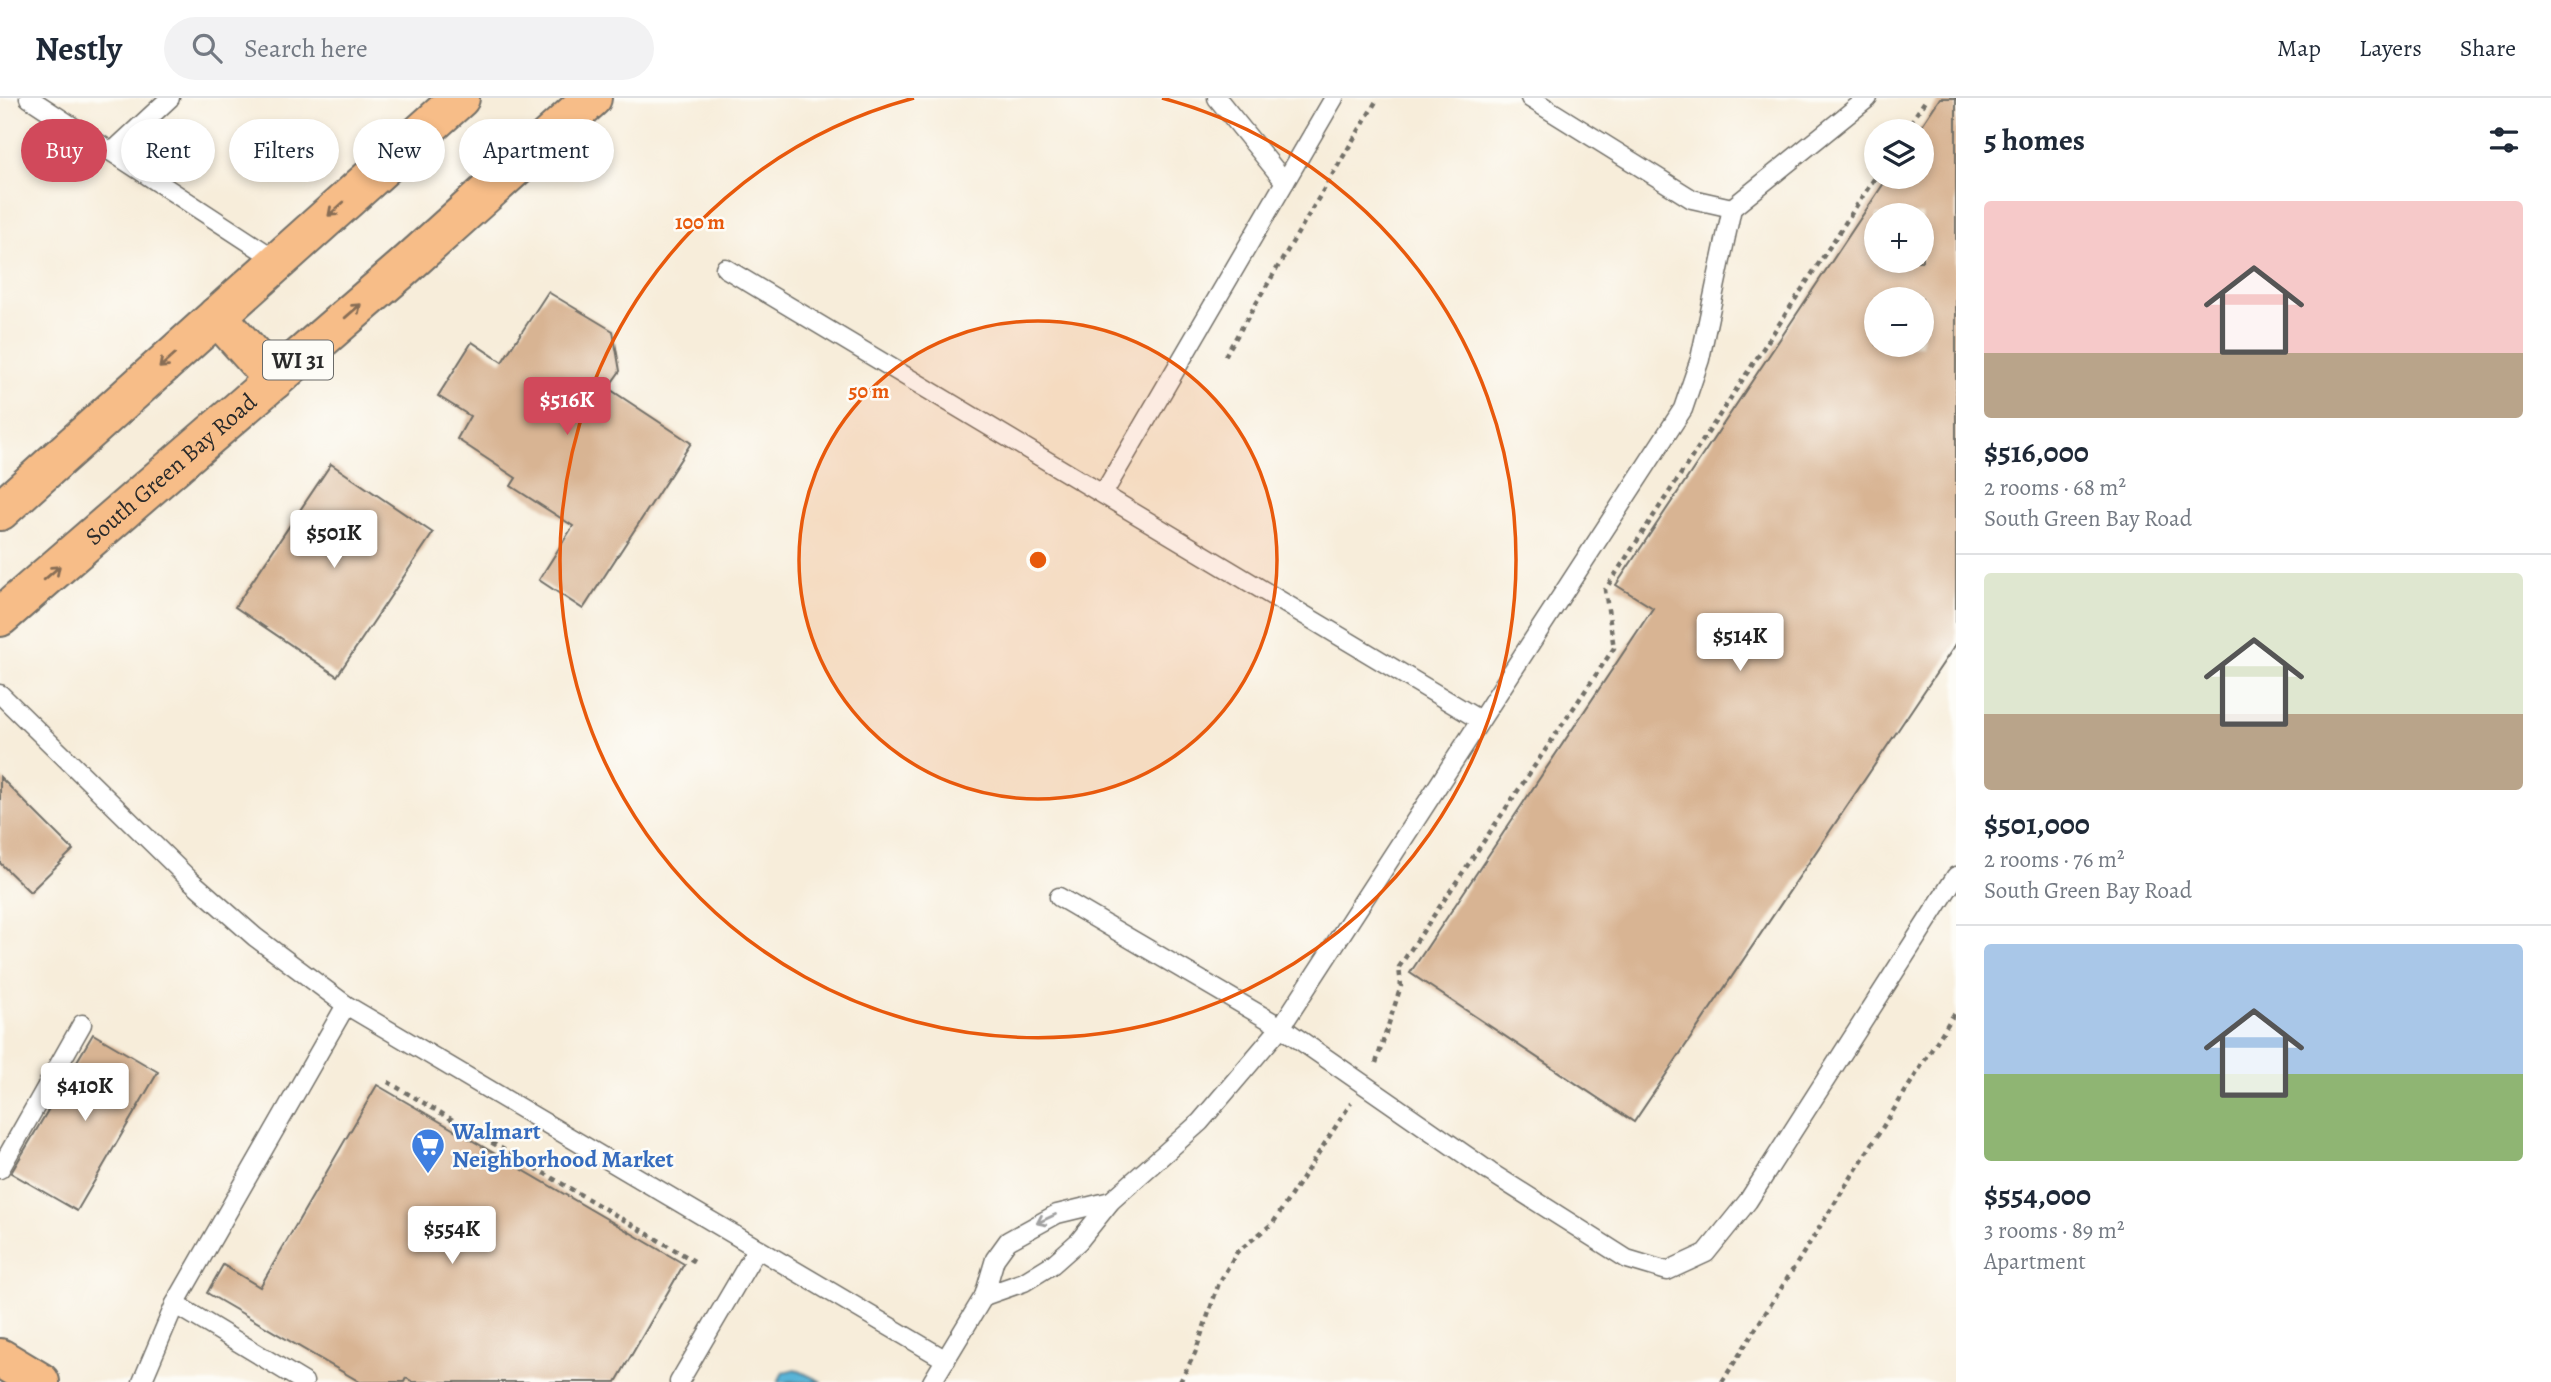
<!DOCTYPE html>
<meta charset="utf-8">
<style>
:root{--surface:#fff;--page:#f2f2f3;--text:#1f2937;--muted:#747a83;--line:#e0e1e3;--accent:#d1495b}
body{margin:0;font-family:Alegreya,serif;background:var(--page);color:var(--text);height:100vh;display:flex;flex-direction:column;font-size:26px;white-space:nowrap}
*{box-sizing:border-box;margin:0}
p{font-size:23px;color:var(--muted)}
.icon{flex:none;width:38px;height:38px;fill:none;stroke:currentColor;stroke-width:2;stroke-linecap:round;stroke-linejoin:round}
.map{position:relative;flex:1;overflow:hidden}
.panel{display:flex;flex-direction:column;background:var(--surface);width:595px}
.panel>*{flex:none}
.top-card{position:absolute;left:21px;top:21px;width:665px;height:63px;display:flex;gap:14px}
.tools{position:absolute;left:1864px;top:21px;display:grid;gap:14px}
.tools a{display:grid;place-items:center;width:70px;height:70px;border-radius:50%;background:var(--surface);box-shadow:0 4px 10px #0003;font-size:35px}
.price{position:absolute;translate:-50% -60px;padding:0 16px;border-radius:7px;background:#fff;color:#222;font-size:23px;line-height:46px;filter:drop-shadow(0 2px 4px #0008)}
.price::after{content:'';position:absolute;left:50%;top:42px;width:21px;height:16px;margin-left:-10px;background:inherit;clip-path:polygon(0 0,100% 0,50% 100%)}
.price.active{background:var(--accent);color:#fff}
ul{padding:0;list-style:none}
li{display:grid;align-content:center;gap:14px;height:371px;padding:0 28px}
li+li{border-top:2px solid var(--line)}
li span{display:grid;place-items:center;height:217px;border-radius:7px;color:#555}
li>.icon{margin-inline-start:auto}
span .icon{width:126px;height:126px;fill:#fffc;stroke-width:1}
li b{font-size:30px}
h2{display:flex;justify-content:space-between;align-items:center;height:84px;padding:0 28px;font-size:30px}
.chip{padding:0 24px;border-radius:32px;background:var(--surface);box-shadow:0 4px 10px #0003;font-size:24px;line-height:63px}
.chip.active{background:var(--accent);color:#fff}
header{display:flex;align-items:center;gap:42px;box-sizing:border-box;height:98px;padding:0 35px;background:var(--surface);border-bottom:2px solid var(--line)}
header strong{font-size:33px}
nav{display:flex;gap:38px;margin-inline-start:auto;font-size:24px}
.search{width:490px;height:63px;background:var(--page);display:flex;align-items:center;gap:18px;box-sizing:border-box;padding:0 24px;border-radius:38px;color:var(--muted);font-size:26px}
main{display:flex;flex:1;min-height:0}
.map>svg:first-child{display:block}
.water{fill:url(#water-waves);stroke:#427081;stroke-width:2}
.building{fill:#d8b493;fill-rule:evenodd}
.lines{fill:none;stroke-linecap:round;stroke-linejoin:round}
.lane-casing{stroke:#726f68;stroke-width:21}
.primary-casing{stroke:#726f68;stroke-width:42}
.path{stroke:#726f68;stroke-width:4.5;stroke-dasharray:5 5;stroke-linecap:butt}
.lane{stroke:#fff;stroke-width:18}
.primary{stroke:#f7bd88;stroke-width:38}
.oneway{stroke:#876d55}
.oneway2{stroke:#a0a0a0}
.ring{fill:none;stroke:#e8590c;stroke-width:3.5}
.labels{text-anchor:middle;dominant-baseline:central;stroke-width:5;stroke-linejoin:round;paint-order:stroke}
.shield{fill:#fdfcf7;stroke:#6a6a68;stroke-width:2}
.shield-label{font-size:23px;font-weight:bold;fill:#2b2b2b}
.street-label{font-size:24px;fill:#2b2b2b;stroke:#fdfcf7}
.shop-label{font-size:24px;font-weight:bold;fill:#366cbe;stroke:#fdfcf7;text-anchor:start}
.centre{fill:#e8590c;stroke:#fdfcf7;stroke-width:3.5}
.ring-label{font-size:21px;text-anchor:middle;font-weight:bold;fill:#e8590c;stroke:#fdfcf7;stroke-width:5;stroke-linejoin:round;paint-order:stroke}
</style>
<header>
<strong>Nestly</strong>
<div class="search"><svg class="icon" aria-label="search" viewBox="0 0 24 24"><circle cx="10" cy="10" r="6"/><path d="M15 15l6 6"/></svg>Search here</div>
<nav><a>Map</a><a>Layers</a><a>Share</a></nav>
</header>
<main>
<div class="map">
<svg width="1956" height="1284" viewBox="0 0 1956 1284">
<defs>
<pattern id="water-waves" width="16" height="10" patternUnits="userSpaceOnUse" patternTransform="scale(1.75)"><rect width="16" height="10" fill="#59b4d7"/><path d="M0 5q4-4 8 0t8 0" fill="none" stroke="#4a93af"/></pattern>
</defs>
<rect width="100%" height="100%" fill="#fdfcf7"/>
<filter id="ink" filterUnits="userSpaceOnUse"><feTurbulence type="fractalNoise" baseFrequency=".0143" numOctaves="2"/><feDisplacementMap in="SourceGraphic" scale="14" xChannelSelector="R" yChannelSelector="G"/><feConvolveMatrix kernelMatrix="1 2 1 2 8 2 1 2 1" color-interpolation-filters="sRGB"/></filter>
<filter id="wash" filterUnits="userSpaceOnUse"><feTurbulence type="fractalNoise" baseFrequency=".00686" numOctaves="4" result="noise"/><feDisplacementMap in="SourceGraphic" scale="28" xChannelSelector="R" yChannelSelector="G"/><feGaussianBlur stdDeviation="1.57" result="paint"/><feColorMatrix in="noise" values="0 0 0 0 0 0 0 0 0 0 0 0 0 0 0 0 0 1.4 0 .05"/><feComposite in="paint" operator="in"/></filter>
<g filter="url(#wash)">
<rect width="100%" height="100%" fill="#f7edda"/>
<path class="water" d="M795,1271L822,1284H778L783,1274Z"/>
<g id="blocks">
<g class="building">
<path d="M1940,0H1956V546L1634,1024L1410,875L1653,510L1616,487L1888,79H1922V33H1918ZM1876,117H1922V163H1876ZM1876,201H1922V247H1876Z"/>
<path d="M548,194L613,233L620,273L608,290L691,345L583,511L539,482L573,428L511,388L516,380L457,341L470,318L438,298L472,244L502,264Z"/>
<path d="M331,366L433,435L337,578L235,509Z"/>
<path d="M0,679L73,752L30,794L0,765Z"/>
<path d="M93,936L158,974L77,1113L11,1075Z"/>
<path d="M377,987L684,1166L616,1284H413L406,1280L404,1284H360L207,1195L223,1167L260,1189Z"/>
</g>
</g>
</g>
<g filter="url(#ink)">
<use href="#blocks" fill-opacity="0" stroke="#726f68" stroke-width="2"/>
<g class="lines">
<g class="lane-casing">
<g id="lane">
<path d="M29,0L278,163"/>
<path d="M1530,0L1692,101L1732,110"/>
<path d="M112,54L170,0"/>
<path d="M1285,84L1334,0"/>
<path d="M725,170L1478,621"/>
<path d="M1103,396L1285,84L1217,0"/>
<path d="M0,596L189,781L255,839L346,907L946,1262"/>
<path d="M1059,799L1281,929L1490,1074L1627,1161L1667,1173L1706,1155L1748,1103L1956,778"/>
<path d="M0,1071L82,926"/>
<path d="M984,1198L1024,1184L1053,1166L1079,1143L1111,1103L1200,1024L1281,929L1683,311L1700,261L1732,110L1868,0"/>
<path d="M175,1206L304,1284"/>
<path d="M142,1284L175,1206L346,907"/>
<path d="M679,1284L757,1151"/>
<path d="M932,1284L984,1198L995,1161L1008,1143L1057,1116L1111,1103"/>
</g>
</g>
<g class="primary-casing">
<g id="primary">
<path d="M217,218L274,282"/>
<path d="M0,413L460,0"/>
<path id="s1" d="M0,519L402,171L592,0"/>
<path d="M0,1260L40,1284"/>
</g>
</g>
<g class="path">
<path d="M1905,33L1927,0"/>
<path d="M1225,258L1378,0"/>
<path d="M1376,965L1401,888L1399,869L1614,550L1605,492L1876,78"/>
<path d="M388,984L694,1163"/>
<path d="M1180,1284L1195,1255L1219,1185L1237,1154L1273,1125L1351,1005"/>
<path d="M1722,1284L1956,913"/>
</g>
<use href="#lane" class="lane"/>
<use href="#primary" class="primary"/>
</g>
<defs><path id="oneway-shaft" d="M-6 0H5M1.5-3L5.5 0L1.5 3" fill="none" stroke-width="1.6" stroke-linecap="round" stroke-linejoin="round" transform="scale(1.75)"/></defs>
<g class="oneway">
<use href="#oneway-shaft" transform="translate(336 111) rotate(138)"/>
<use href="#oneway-shaft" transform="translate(353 213) rotate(-41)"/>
<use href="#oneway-shaft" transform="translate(167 263) rotate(138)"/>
<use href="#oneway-shaft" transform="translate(52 475) rotate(-41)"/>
</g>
<use class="oneway2" href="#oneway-shaft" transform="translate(1046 1121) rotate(155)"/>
</g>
<circle cx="1038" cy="462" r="239" fill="#e8590c" fill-opacity=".12"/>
<g class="ring">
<circle cx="1038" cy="462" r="239"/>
<path d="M1162 0A478 478 0 1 1 914 0"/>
</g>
<defs>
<g id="supermarket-pin" transform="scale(1.75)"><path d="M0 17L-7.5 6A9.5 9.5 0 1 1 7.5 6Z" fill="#3f7fe0" stroke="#fdfcf7"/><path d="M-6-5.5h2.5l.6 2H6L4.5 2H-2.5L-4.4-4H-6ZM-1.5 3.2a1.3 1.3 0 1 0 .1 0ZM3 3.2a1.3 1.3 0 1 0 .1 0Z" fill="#fff"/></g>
</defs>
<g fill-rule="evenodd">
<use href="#supermarket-pin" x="428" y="1047"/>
</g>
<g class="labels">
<rect class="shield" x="263" y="242.5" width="70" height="39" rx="5"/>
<g class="shield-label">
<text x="298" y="262">WI 31</text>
</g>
<g class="street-label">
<text stroke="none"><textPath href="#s1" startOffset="226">South Green Bay Road</textPath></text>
</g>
<g class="shop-label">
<text x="452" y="1033">Walmart<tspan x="452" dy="28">Neighborhood Market</tspan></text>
</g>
</g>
<circle cx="1038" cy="462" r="10" class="centre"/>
<g class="ring-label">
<text x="700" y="131">100 m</text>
<text x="869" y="300">50 m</text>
</g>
</svg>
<div class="tools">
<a><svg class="icon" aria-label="layers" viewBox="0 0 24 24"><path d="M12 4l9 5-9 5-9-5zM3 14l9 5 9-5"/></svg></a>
<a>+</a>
<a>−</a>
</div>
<b class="price active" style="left:567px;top:339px">$516K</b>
<b class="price" style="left:334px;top:472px">$501K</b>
<b class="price" style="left:1740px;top:575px">$514K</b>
<b class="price" style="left:85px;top:1025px">$410K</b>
<b class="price" style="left:452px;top:1168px">$554K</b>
<div class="top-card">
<a class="chip active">Buy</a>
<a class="chip">Rent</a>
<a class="chip">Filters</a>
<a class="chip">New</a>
<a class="chip">Apartment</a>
</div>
</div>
<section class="panel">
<h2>5 homes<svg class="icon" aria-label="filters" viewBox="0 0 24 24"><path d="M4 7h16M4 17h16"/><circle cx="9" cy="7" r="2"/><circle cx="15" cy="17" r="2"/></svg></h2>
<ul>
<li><span style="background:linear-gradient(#f6c9c9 70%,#b9a48a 0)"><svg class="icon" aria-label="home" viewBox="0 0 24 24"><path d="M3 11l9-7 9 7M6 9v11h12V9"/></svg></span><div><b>$516,000</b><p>2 rooms · 68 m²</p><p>South Green Bay Road</p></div></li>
<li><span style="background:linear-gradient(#dfe7d0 65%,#b9a48a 0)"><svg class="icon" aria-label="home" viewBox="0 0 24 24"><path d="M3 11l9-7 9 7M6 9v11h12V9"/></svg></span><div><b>$501,000</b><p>2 rooms · 76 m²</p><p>South Green Bay Road</p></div></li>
<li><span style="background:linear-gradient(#a9c7e8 60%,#8fb573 0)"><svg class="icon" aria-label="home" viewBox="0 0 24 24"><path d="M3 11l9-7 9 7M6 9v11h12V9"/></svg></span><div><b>$554,000</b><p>3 rooms · 89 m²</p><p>Apartment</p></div></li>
</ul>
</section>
</main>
